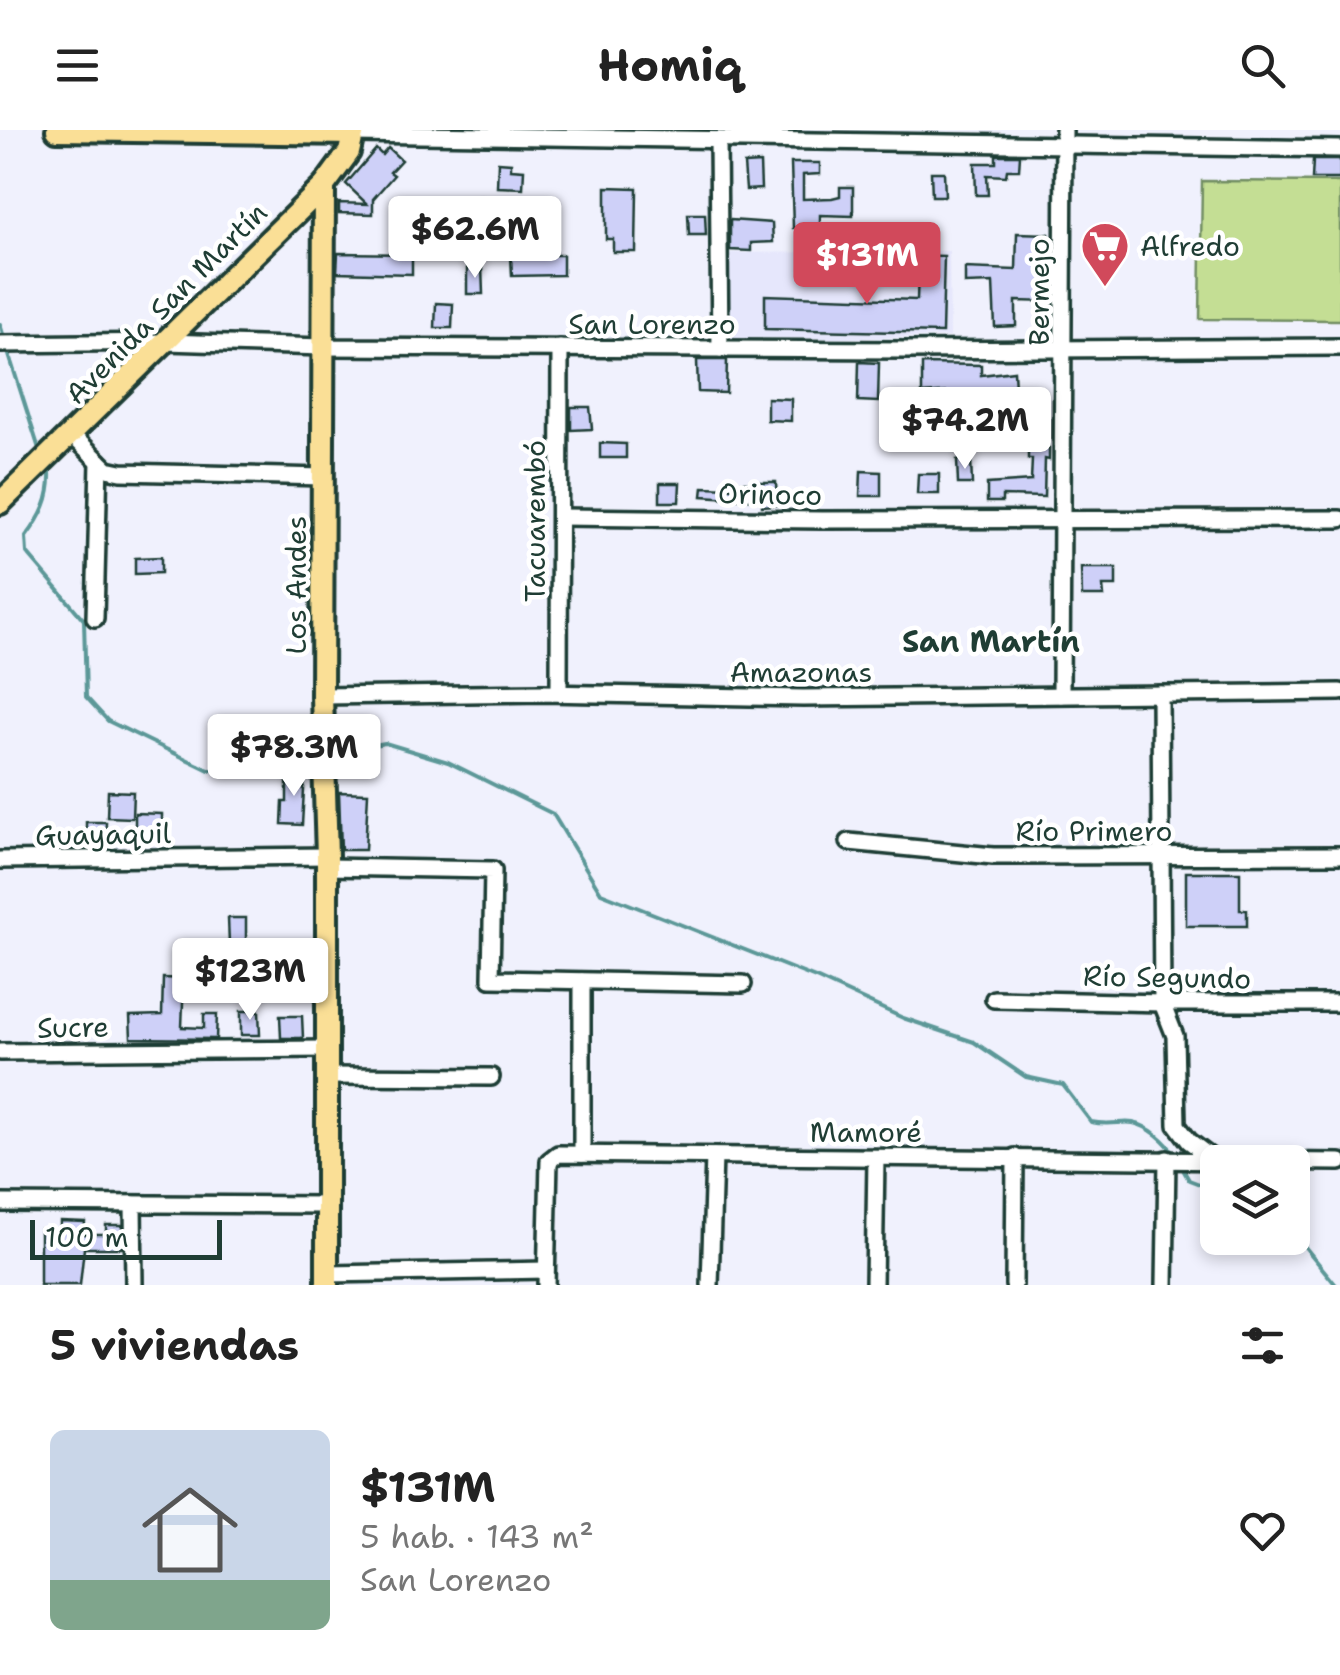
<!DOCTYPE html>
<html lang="es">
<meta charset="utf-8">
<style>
:root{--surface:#fff;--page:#f2f2f2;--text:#222;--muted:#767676;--accent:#d1495b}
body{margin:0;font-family:"Shantell Sans",sans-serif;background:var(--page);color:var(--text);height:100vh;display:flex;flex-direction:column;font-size:38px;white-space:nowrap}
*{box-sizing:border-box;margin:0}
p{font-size:32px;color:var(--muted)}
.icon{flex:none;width:55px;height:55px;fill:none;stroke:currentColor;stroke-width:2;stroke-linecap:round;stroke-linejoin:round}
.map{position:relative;height:1155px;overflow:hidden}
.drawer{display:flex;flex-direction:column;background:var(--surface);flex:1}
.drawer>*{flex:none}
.fabs{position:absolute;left:1200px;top:1015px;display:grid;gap:20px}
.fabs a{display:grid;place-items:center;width:110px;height:110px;border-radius:15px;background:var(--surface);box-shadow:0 5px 15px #0003;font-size:50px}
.scale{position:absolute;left:30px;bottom:25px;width:192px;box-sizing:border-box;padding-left:10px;border:5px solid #1f3d34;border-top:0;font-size:28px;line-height:35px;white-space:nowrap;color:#1f3d34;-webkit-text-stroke:8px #fff;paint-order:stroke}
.price{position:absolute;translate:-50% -85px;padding:0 22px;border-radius:10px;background:#fff;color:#222;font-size:32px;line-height:65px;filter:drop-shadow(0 2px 5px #0008)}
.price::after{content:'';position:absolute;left:50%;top:60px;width:30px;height:22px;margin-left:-15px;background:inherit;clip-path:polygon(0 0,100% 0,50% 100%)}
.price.selected{background:var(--accent);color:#fff}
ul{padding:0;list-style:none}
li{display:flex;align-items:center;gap:30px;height:250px;padding:0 50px}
li span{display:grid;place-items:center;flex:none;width:280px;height:200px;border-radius:15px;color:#555}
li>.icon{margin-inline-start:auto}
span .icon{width:120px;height:120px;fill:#fffc;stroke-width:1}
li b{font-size:42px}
h2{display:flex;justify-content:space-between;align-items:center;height:120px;padding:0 50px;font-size:42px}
header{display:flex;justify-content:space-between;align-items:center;height:130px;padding:0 50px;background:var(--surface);font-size:45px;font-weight:700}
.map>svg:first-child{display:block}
.built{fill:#e6e7fc}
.green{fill:#c4de94;stroke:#728e64;stroke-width:2.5}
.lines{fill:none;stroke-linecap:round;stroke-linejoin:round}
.stream{stroke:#5c9898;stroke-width:4}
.building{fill:#ced0f8;stroke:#1f3d34;stroke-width:2.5}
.minor-casing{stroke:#1f3d34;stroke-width:22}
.major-casing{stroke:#1f3d34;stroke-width:28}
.minor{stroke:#fff;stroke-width:15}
.major{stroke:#fadf96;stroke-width:20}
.labels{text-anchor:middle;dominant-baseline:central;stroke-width:9;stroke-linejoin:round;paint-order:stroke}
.poi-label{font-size:28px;fill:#1f3d34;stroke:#fff;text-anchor:start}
.street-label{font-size:28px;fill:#1f3d34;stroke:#fff}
.neighbourhood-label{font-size:30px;font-weight:bold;fill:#1f3d34;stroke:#fff}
</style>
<header><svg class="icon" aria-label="menu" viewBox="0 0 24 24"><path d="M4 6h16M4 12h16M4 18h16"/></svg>Homiq<svg class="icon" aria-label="search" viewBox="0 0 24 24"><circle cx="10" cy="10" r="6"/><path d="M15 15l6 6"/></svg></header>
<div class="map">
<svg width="1340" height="1155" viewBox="0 0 1340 1155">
<rect width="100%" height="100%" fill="#f0f1fd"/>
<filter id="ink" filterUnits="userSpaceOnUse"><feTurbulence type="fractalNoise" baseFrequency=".01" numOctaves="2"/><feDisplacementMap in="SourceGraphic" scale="20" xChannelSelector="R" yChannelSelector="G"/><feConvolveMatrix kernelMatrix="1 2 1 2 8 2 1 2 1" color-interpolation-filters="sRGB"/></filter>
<g filter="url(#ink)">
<path class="built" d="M949,121L950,207L730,209L729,123Z"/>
<path class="green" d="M1202,51L1340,52V190L1200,189Z"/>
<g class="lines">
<g class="stream">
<path d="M0,194L3,204"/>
<path d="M9,225L39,319"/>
<path d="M50,342C51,368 42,386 26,407L27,423L84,490L86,567L108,591L209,640L263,638L313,627"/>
<path d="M335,622L385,613L448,632L553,684L601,763L818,849L903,888L974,912L1026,947L1063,955L1091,992C1109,996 1122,991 1133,993C1149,996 1166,1011 1174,1024"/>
<path d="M1181,1036L1189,1050L1218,1061"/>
<path d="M1292,1101L1336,1155"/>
</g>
</g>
<g class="building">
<path d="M388,18L401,30L390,42L394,45L373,69V84L339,83V73L367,74L346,54L376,19L382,25Z"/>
<path d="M996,25H1020L1019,40H1007L1006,46L987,45L988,65H976L975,33H996Z"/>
<path d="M1313,30H1340V49H1312Z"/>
<path d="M498,32L511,33V39L524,40L523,58L497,57Z"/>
<path d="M760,33L761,59L746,60L744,34Z"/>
<path d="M791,33H820V44L803,45V69L832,68L840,66V57H853V86L820,85V97L793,98Z"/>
<path d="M931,42H944L945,66H932Z"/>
<path d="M606,57L637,58L636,122H613V109H606Z"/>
<path d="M481,66L482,90H462L461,67Z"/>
<path d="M688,84H705L706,105H689Z"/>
<path d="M730,90L772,93L773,112L751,113V121L730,120Z"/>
<path d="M1017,103L1049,104L1047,147H1051V172L1016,171V196L995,197L993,153L965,154V138L1016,140Z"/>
<path d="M338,123L412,124V144L337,142Z"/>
<path d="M511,125H563V145L512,146Z"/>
<path d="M906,125L944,126L942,203L765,199V165L917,170L918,142L905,141Z"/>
<path d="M467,137H482L483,164H467Z"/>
<path d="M436,173L453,174L452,198H435Z"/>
<path d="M697,230H727L726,263L698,262Z"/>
<path d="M859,232L879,233L878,272L858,271Z"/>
<path d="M922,234L981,235V245L1014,241L1015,258L922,264Z"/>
<path d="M767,268L791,269V291L767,290Z"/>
<path d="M571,277H590L592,299L571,300Z"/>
<path d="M600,313L626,314V328H600Z"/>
<path d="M1028,317L1049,318V330L1045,329L1044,367L1002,366V372H987V354L1031,351L1032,329H1028Z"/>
<path d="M971,329L972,354H958L957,330Z"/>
<path d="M861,341L881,342V366H860Z"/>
<path d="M918,344H939V364H917Z"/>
<path d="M732,352H776L777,375L762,376V370L702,366L703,357L732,358Z"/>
<path d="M660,353H680L679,372H660Z"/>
<path d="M161,427V443L135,444V428Z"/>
<path d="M1081,438H1116V456H1103L1104,466H1082Z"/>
<path d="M287,642H305L302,695L282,694L283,672H287Z"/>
<path d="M108,661L133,662L132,688L107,687Z"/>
<path d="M339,662L368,663L365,720H341Z"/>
<path d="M135,683L162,684V704L135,703Z"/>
<path d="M86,692H106L105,714H86Z"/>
<path d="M1186,742H1240V780H1247V796H1186Z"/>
<path d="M228,788H246V814H229Z"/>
<path d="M163,848L184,849L182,897L204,898V884H217L216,909L131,908L130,886L162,885Z"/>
<path d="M241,881H259L260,905H241Z"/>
<path d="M280,886H302L303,908H281Z"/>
<path d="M60,1091L85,1092L84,1104H106V1095H122V1118H84L80,1155H40V1099H60Z"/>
</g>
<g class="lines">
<g class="minor-casing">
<g id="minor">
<path d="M353,4L1340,19"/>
<path d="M718,10L720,219"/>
<path d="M0,214L166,212L323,217L907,220L1340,217"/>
<path d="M72,305L107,339L121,342L324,347"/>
<path d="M560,387L822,390L1340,389"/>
<path d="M95,488L99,331"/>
<path d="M559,563L560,218"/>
<path d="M1160,564L1162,873L1175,906L1177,995L1189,1011L1214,1030"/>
<path d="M1061,565L1064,0"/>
<path d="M322,566L543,563L803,568L1340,562"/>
<path d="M849,712L993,726L1340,725"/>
<path d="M0,730L327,726"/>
<path d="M327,737L493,740L491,849L743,854"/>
<path d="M582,851V1024"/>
<path d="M994,869L1162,873H1340"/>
<path d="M0,922L327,919"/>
<path d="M327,946L491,947"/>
<path d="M0,1073L326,1075"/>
<path d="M133,1074L134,1155"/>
<path d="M327,1144L546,1140"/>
<path d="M546,1155L549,1031L558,1024L1340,1032"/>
<path d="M710,1155L714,1026"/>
<path d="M874,1155L876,1028"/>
<path d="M1014,1155L1015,1027"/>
<path d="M1165,1155L1167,1029"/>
</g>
</g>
<g class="major-casing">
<g id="major">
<path d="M57,0L353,4"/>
<path d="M324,56L322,566L327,726V1155"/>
<path d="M0,373L324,56L349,22L354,0"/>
</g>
</g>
<use href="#minor" class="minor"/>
<use href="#major" class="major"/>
</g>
</g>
<defs>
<g id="supermarket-pin" transform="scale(2.5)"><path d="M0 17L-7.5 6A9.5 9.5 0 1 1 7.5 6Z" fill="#d1495b" stroke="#fff"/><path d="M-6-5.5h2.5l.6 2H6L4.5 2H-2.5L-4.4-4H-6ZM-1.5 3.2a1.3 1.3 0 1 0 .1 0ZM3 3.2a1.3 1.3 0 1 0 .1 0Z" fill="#fff"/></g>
</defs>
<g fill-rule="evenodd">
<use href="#supermarket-pin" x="1105" y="116"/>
</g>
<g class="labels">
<g class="poi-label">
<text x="1140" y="116">Alfredo</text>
</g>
<g class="street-label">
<text transform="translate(1039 162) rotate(-90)">Bermejo</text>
<text transform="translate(166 173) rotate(-45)">Avenida San Martín</text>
<text x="652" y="194">San Lorenzo</text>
<text transform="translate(770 364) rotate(1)">Orinoco</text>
<text transform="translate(535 391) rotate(-90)">Tacuarembó</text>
<text transform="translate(296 455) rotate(-90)">Los Andes</text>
<text x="801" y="542">Amazonas</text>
<text x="1094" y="701">Río Primero</text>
<text transform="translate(103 704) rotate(-1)">Guayaquil</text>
<text transform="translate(1167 847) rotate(1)">Río Segundo</text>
<text transform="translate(73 897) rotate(-1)">Sucre</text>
<text x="866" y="1002">Mamoré</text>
</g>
<g class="neighbourhood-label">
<text x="991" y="511">San Martín</text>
</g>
</g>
</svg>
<div class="fabs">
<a><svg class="icon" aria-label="layers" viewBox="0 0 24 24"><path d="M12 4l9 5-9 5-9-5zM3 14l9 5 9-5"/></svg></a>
</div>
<div class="scale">100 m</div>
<b class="price" style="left:475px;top:151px">$62.6M</b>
<b class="price selected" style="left:867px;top:177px">$131M</b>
<b class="price" style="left:965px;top:342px">$74.2M</b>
<b class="price" style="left:294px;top:669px">$78.3M</b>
<b class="price" style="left:250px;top:893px">$123M</b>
</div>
<section class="drawer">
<h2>5 viviendas<svg class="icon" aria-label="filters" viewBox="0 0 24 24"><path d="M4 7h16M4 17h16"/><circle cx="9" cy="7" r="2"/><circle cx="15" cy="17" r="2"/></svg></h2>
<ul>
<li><span style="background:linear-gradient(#c9d6e8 75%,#7fa58c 0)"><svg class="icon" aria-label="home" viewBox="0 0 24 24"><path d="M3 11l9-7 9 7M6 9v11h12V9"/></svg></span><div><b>$131M</b><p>5 hab. · 143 m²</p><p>San Lorenzo</p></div><svg class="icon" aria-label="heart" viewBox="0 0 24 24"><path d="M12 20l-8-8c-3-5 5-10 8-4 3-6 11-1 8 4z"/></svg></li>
</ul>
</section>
